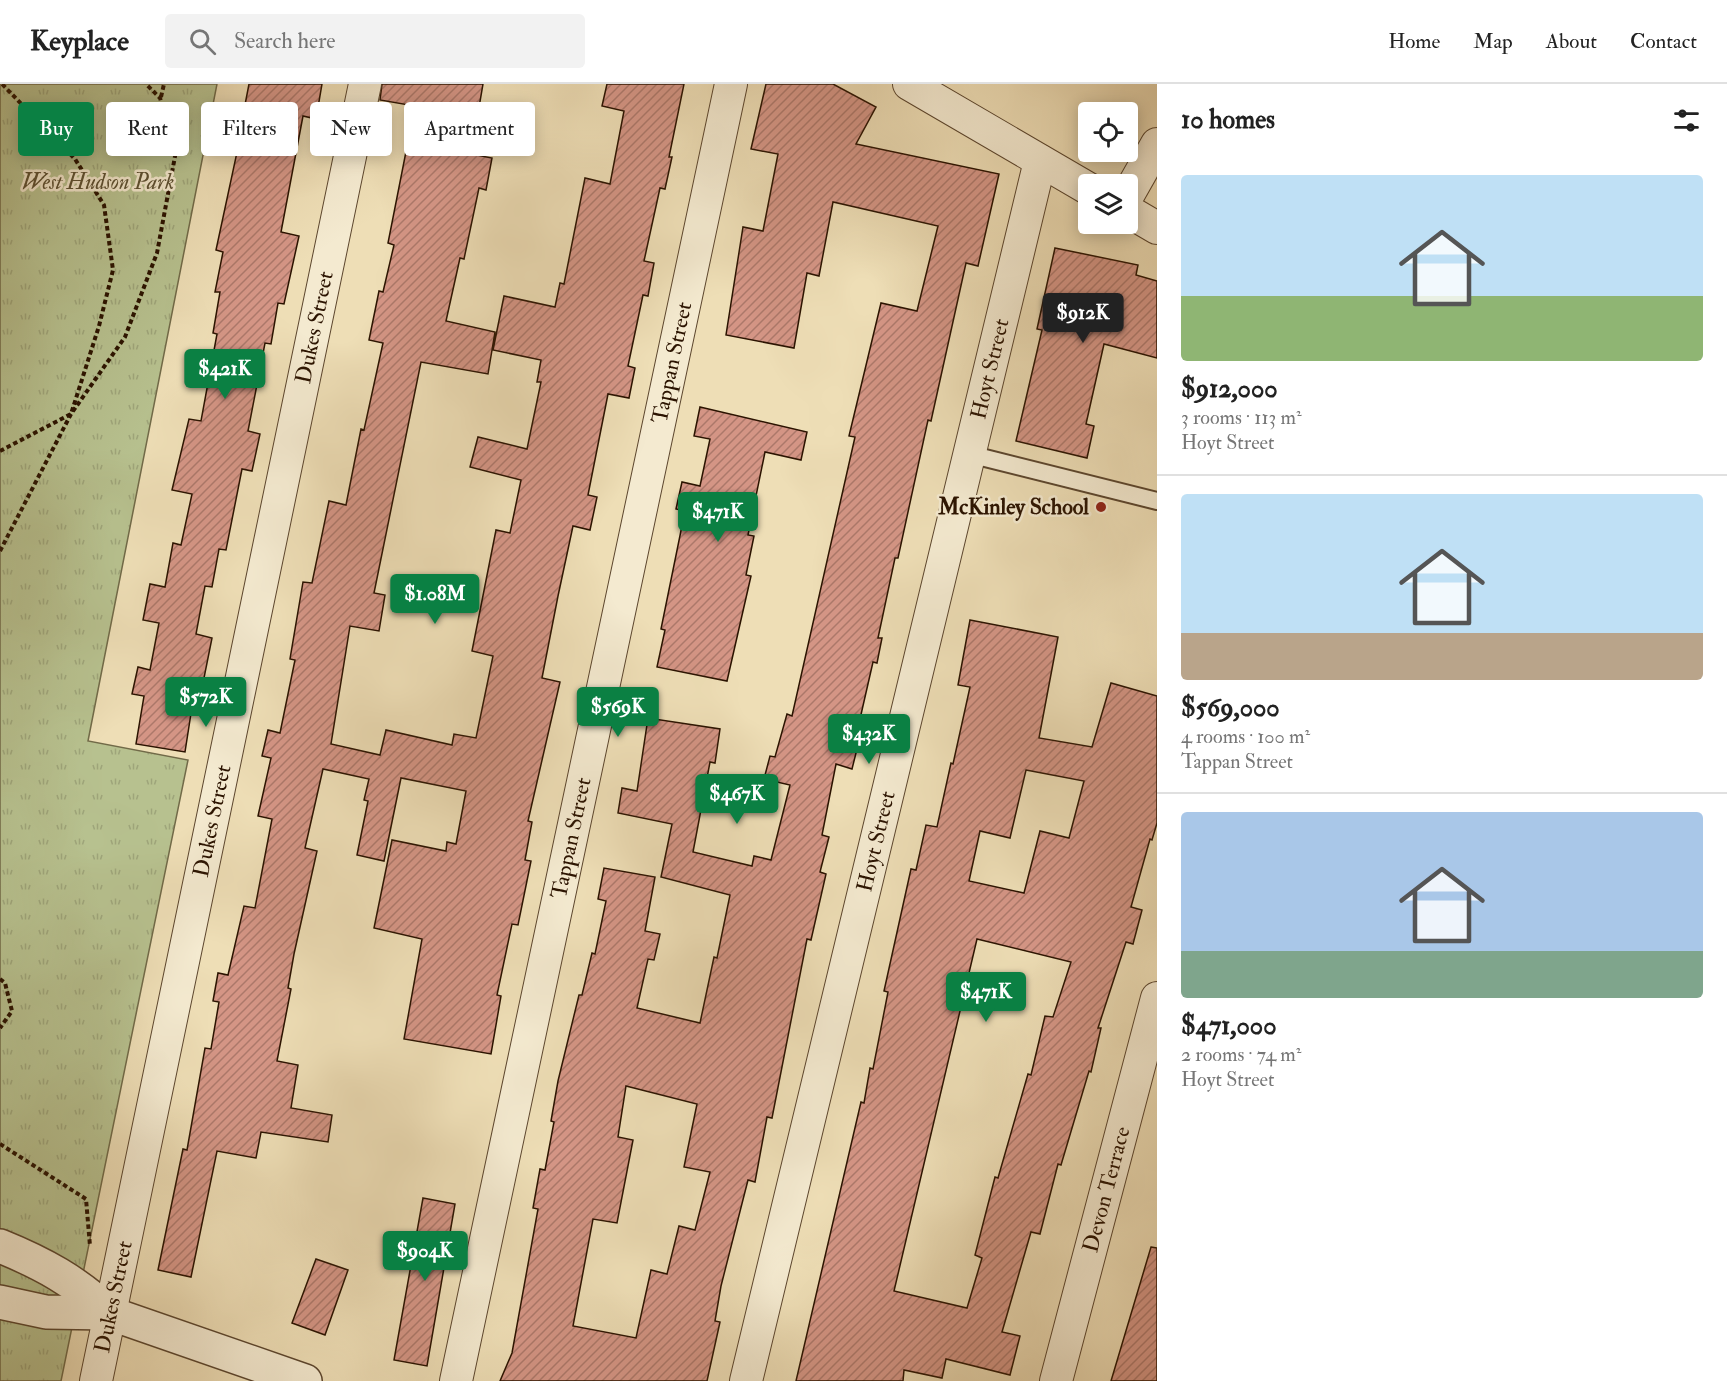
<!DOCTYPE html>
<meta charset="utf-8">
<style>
:root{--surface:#fff;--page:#f2f2f2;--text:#222;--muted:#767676;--line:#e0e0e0;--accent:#0b8043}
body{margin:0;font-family:"IM FELL Double Pica",serif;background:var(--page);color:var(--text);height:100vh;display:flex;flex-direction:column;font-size:22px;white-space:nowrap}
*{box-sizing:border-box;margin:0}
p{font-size:20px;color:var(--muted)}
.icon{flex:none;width:33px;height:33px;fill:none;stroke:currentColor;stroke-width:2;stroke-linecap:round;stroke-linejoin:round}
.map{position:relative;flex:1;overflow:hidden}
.sheet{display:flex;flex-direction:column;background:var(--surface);width:570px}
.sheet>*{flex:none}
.top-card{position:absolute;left:18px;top:18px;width:570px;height:54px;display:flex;gap:12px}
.tools{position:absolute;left:1078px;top:18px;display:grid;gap:12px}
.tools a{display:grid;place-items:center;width:60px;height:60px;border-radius:6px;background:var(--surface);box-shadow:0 3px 15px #0003;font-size:30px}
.price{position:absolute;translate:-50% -51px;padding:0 14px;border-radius:6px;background:var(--accent);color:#fff;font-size:20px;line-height:39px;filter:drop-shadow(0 2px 3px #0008)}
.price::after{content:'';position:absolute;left:50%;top:36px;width:18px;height:14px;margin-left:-9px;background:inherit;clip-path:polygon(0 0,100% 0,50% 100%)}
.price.current{background:#222;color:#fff}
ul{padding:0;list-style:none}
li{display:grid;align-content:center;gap:12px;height:318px;padding:0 24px}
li+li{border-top:2px solid var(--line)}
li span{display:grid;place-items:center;height:186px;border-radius:6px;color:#555}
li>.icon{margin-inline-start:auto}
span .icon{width:108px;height:108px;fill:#fffc;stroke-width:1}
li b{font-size:26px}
h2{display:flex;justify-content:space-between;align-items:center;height:72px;padding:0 24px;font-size:26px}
.pill{padding:0 21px;border-radius:6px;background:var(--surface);box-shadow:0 3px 15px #0003;font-size:21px;line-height:54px}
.pill.current{background:var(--accent);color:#fff}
header{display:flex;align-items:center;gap:36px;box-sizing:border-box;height:84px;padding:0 30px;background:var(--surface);border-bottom:2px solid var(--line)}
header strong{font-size:28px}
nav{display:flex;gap:33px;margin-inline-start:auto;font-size:21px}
.search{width:420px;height:54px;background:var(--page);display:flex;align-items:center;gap:15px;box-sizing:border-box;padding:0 21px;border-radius:6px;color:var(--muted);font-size:22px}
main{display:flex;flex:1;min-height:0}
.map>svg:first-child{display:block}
.park{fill:url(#park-tufts);stroke:#716a48;stroke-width:1.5}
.building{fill:url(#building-hatch);stroke:#2b1300;stroke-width:1.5;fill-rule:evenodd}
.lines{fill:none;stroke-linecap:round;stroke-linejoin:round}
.service-casing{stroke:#5c462e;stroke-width:20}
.minor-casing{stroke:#5c462e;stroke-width:34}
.tertiary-casing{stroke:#5c462e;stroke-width:36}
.path{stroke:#2b1300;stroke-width:4;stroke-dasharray:4.5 3;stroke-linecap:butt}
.service{stroke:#f4ead0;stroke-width:16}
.minor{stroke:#f4ead0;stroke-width:32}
.tertiary{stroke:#f4ead0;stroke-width:33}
.poi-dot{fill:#8f2418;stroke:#f4ead0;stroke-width:2}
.labels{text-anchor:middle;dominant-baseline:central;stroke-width:5;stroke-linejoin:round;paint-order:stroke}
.park-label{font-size:22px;font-style:italic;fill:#5c5032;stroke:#f4ead0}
.street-label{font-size:22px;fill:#2b1300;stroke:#f4ead0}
.poi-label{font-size:22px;font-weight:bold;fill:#2b1300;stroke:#f4ead0;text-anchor:end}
</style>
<header>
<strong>Keyplace</strong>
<div class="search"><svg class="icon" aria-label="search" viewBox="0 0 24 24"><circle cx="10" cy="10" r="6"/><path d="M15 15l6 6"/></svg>Search here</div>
<nav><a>Home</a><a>Map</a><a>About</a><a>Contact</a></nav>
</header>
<main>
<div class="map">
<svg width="1157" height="1297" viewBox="0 0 1157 1297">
<defs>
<pattern id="park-tufts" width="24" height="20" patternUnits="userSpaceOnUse" patternTransform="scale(1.5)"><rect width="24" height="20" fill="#b7c18f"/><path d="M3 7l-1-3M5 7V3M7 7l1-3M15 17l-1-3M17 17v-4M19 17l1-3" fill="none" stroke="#9ea57a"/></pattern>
<pattern id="building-hatch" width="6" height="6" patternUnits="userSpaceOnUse" patternTransform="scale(1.5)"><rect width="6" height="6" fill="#d49585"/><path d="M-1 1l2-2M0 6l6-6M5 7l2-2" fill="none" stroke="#ac786a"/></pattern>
</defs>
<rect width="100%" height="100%" fill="#eedeb6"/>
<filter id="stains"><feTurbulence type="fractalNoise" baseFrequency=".00333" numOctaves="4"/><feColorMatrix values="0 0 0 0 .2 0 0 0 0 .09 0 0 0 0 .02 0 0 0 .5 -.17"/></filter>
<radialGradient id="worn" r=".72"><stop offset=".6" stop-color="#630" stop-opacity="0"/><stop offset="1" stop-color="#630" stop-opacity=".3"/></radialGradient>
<path class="park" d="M0,0H217L88,657L188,676L61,1297H0Z"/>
<g class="building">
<path d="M249,0H322L316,35L303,32L281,148L299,152L284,220L278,219L271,260L265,259L248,347L260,350L252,387L242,385L226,466L219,465L212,503L205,502L196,550L212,554L198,624L192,623L185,668L136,660L144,612L132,610L138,583L150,586L159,539L143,536L150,500L165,503L173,459L181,461L192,410L172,406L189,335L201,337L217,250L213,249L220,208H215L223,168L216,166L239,59L232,58L237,25L244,26Z"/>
<path d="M382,0H483L471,70L492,74L486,106L479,104L464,175L460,174L446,237L495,248L488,290L421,278L374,509L385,511L379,547L350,542L331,660L380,671L386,646L452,661L454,650L476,654L493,572L472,567L496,446L510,449L521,396L470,383L478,353L527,365L541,298H537L541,276L493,266L504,212L555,223L560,199L564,200L585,94L610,100L624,27L602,22L607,0H684L669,73H672L665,105L660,104L644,177L654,179L648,212L643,211L628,282L635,284L629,314L608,310L588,411L597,413L590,446L573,442L558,512L542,594L560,598L528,737L532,738L525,776L531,777L518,841L512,840L497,911L501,912L491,970L404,955L422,855L374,844L392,756L446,767L447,758L456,760L466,707L401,694L384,777L357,771L368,717L364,716L369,695L323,685L305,764L317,767L294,870L288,904L291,905L277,977L298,981L291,1024L332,1031L328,1058L261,1048L256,1074L217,1067L191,1193L158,1186L183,1065L187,1066L205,964L211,965L219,918L213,917L218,889L228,891L244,822L255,824L272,735L258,732L271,674L262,672L268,646L280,649L295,576L290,575L303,498L312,499L329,417L346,421L361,345L364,346L383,259L369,256L379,207L383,208L394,161L388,159L415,22L380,16Z"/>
<path d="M766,0H833L876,23L856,60L999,90L978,182L966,179L931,337L928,336L898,474H895L878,554H882L877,579L873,578L857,648L861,649L852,685L836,680L822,751L829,753L820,788L826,790L811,856L807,855L772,1034L767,1033L755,1098L748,1096L721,1202L715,1237L720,1238L707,1297H500L512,1269L538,1125L533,1124L540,1085L545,1086L554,1038L551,1037L558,997L579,911H582L592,869L595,870L606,817L598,815L604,784L655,793L645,847L660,850L654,876L648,875L637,924L700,939L714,873L717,874L730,811L661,793L672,740L618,729L622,704L637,707L648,634L720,645L715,679L710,678L693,768L752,782L754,772L771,776L790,701L764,695L770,672L775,673L787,630L792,632L855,353L849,352L881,219L917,227L938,142L833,118L819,192L807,189L794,264L726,251L743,143L763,147L778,70L751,65ZM626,1002L697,1020L684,1083L710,1088L695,1146L679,1142L667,1190L651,1186L636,1254L573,1242L593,1135L617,1139L633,1056L618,1053Z"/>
<path d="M1055,164L1138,181L1136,191L1157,197V274L1104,260L1086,340L1094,342L1087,374L1016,357L1042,246L1037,245Z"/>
<path d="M700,323L807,348L801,376L765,368L748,451L754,452L746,491L751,492L727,597L657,583L665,546L661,545L685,427L676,425L682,398L700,402L710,355L694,352Z"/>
<path d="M970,536L1058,553L1039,654L1092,663L1111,599L1157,612V739L1152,756L1150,755L1131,823L1142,826L1133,860L1126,858L1098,944H1101L1091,988L1089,987L1061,1081L1058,1080L1040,1150L1031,1148L1002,1248L1020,1252L1010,1291L946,1275L942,1294L904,1286L903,1297H796L861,1018L864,1019L870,984L873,985L888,908L884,907L911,785L916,786L926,741L937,743L951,679L953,680L970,603L958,601ZM1026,686L1084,697L1069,754L1040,747L1024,809L969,797L980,747L1010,754ZM977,855L1071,878L1053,933L1045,932L1031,991L1028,990L998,1094L995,1093L975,1171L982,1174L967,1224L894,1207Z"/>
<path d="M423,1114L455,1120L427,1282L394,1276Z"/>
<path d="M1151,1163L1157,1164V1297H1111Z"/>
<path d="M316,1175L348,1186L325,1251L292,1239Z"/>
</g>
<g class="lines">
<g class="service-casing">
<path id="service" d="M969,370L1157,417"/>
</g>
<g class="minor-casing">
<g id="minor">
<path d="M909,0L1089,105"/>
<path d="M1128,111L1157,60"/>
<path d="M1128,127L1157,144"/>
<path id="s1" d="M96,1297L365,0"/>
<path id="s2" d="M456,1297L731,0"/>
<path id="s3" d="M746,1297L1040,77"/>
<path id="s4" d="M1056,1297L1157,914"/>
</g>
</g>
<g class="tertiary-casing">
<g id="tertiary">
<path d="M0,1162C42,1179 77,1198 109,1229"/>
<path d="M0,1218L46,1228L109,1229L305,1297"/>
</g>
</g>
<g class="path">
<path d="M161,13L164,0"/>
<path d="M0,367L71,330L99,242L113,186L104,121L75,75L2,0"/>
<path d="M0,467L71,330L125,253L157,169L176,67L160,14L146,0"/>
<path d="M0,895L5,899L12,927L0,944"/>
<path d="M0,1060L86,1115L90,1162"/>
</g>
<use href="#service" class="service"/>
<use href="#minor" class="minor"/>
<use href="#tertiary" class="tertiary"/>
</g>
<circle class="poi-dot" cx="1101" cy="423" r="6"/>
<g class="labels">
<g class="park-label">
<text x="98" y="98">West Hudson Park</text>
</g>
<g class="street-label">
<text stroke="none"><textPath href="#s1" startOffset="1076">Dukes Street</textPath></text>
<text stroke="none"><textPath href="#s2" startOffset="1041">Tappan Street</textPath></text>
<text stroke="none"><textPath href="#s3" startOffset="1041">Hoyt Street</textPath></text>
<text stroke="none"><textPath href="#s1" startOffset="572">Dukes Street</textPath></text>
<text stroke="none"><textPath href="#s2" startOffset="555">Tappan Street</textPath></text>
<text stroke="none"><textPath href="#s3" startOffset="555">Hoyt Street</textPath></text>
<text stroke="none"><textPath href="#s4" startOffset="198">Devon Terrace</textPath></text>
<text stroke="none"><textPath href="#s1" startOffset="86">Dukes Street</textPath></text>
</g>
<g class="poi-label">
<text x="1089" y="423">McKinley School</text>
</g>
</g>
<rect width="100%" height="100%" filter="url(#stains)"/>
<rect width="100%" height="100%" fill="url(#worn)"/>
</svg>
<div class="tools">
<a><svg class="icon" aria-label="locate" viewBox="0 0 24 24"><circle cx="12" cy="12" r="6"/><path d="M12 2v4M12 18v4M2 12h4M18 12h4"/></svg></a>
<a><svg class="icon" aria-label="layers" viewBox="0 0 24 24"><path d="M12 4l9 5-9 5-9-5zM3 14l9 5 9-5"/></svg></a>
</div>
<b class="price current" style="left:1083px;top:260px">$912K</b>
<b class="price" style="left:225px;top:316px">$421K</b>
<b class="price" style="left:718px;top:459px">$471K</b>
<b class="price" style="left:435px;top:541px">$1.08M</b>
<b class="price" style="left:206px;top:644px">$572K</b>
<b class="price" style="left:618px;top:654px">$569K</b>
<b class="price" style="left:869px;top:681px">$432K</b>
<b class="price" style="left:737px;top:741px">$467K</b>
<b class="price" style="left:986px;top:939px">$471K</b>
<b class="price" style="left:425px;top:1198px">$904K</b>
<div class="top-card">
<a class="pill current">Buy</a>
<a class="pill">Rent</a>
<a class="pill">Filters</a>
<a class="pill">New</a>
<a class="pill">Apartment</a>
</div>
</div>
<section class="sheet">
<h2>10 homes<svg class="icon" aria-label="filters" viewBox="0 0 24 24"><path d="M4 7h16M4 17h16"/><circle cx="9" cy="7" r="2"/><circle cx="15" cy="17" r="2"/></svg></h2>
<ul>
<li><span style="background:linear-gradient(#bfe0f5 65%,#8fb573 0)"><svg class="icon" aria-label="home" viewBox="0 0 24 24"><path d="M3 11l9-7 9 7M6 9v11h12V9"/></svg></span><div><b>$912,000</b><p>3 rooms · 113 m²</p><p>Hoyt Street</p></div></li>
<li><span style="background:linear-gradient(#bfe0f5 75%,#b9a48a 0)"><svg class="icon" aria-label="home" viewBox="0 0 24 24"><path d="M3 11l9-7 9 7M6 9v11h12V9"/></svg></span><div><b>$569,000</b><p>4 rooms · 100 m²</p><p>Tappan Street</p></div></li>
<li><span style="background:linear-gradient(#a9c7e8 75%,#7fa58c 0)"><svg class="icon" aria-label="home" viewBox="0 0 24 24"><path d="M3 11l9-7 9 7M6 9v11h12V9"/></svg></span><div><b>$471,000</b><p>2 rooms · 74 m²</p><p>Hoyt Street</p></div></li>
</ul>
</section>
</main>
